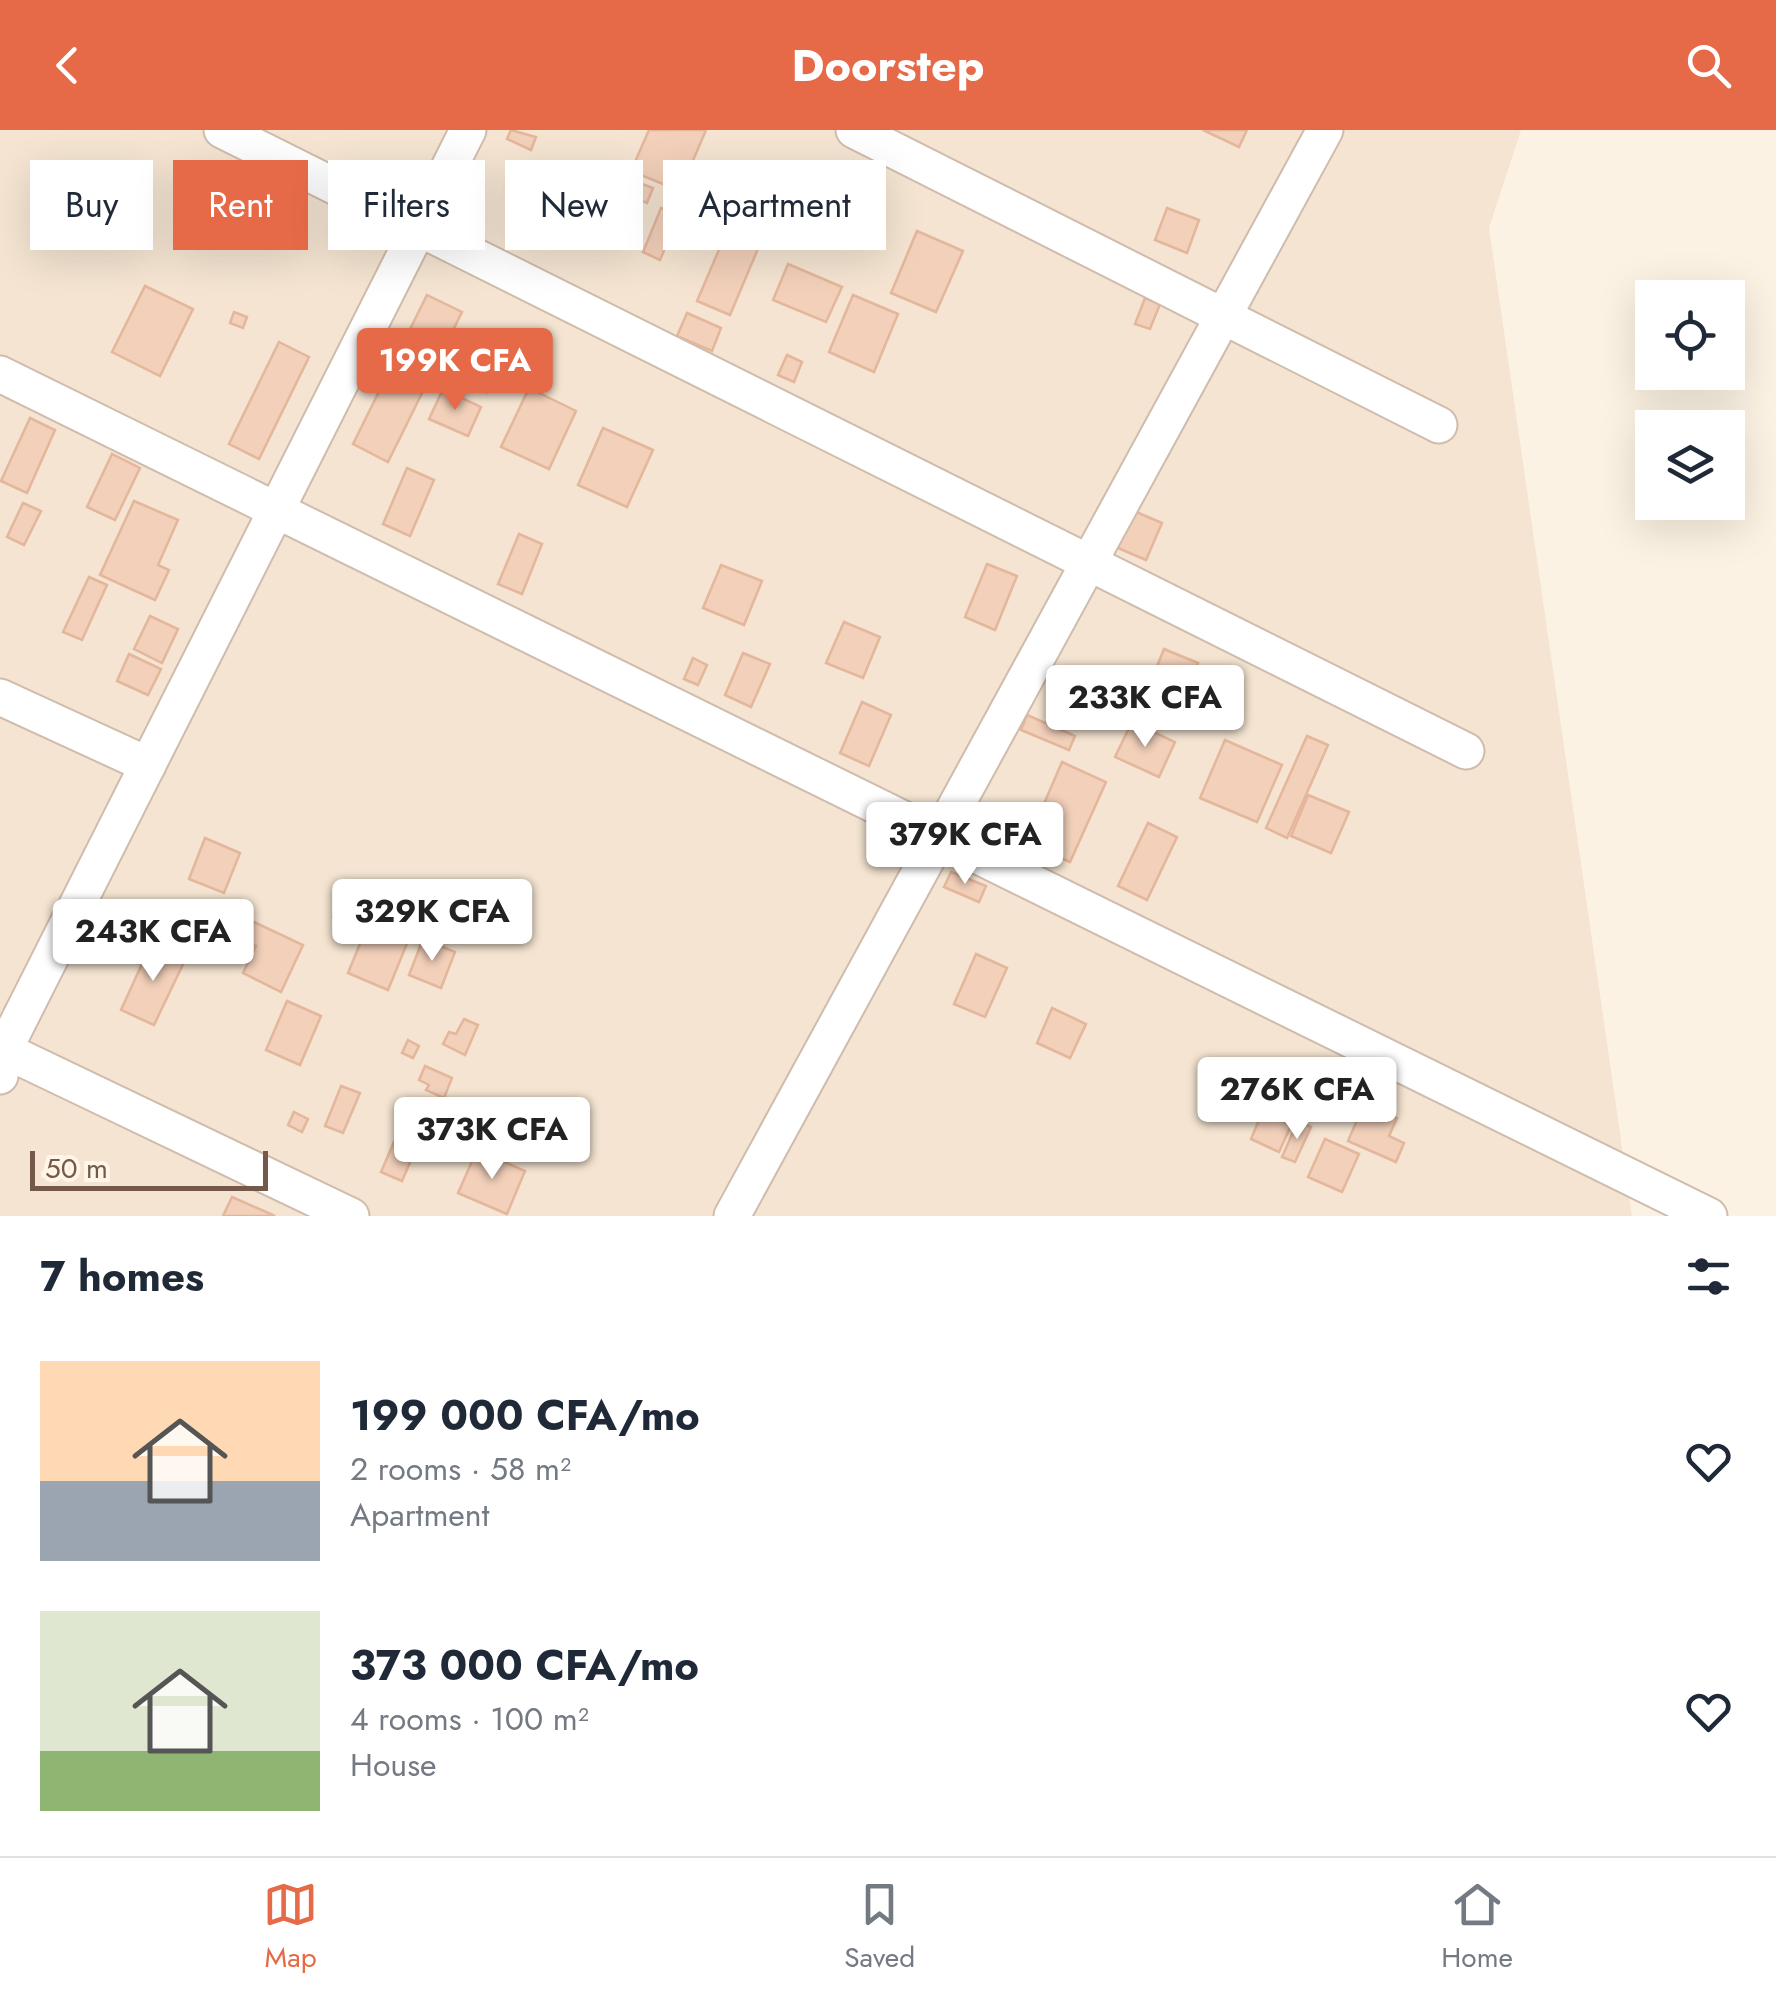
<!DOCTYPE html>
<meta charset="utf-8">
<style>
:root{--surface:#fff;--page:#f2f2f3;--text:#1f2937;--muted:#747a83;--line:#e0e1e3;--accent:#e66a47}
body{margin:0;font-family:Jost,sans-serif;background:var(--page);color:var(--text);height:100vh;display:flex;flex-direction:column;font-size:38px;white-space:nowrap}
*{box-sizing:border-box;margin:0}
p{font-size:32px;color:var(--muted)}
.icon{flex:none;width:55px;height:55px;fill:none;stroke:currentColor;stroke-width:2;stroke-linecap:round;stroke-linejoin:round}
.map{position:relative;height:1086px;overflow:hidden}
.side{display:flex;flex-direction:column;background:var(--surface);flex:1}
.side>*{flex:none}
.top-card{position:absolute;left:30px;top:30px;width:1000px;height:90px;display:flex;gap:20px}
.fabs{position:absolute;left:1635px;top:150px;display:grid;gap:20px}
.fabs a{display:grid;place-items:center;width:110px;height:110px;border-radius:0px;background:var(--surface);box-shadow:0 10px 40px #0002;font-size:50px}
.scale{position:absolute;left:30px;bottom:25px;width:238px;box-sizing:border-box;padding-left:10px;border:5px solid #745849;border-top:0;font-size:28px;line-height:35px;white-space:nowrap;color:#745849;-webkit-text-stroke:8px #fff6e9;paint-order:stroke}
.price{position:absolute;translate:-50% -85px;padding:0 22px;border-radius:10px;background:#fff;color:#222;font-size:32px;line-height:65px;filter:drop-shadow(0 2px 5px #0008)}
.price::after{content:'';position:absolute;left:50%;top:60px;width:30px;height:22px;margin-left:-15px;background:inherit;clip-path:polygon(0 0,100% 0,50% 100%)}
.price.active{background:var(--accent);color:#fff}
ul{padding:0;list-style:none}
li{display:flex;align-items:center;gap:30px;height:250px;padding:0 40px}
li span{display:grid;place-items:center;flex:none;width:280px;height:200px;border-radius:0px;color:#555}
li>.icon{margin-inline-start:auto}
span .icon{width:120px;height:120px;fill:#fffc;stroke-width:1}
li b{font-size:42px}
h2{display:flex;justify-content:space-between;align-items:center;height:120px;padding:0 40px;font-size:42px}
.tag{padding:0 35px;border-radius:0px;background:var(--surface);box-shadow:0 10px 40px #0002;font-size:35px;line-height:90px}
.tag.active{background:var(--accent);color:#fff}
header{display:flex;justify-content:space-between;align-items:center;height:130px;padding:0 40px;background:var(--accent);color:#fff;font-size:45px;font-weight:700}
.tabs{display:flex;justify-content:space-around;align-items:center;height:140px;border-top:2px solid var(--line);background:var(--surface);font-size:28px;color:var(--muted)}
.tabs a{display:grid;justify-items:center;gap:5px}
.tabs .active{color:var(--accent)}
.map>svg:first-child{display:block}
.residential{fill:#f4e4d1}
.building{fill:#f2d0ba;stroke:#e4b69b;stroke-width:2.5}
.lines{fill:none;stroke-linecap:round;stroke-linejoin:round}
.minor-casing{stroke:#cfbcac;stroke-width:39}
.minor{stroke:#fff;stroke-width:35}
</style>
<header><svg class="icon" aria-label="back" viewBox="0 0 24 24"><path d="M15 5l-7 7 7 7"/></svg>Doorstep<svg class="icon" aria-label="search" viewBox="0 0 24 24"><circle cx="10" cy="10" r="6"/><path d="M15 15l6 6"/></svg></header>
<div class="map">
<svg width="1776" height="1086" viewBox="0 0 1776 1086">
<rect width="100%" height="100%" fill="#fcf2e3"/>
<path class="residential" d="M0,0H1521L1489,98L1632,1086H0Z"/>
<g class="building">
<path d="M511,0L536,7L531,20L507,9Z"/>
<path d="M649,0H706L680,61L631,41Z"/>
<path d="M1203,0H1247L1239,17Z"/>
<path d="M599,37L614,43L602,73L586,66Z"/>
<path d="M637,52L653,58L647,73L632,67Z"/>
<path d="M661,78L679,85L660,130L643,122Z"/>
<path d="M1167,78L1199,90L1187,123L1155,110Z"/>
<path d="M727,101L760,114L730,185L697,171Z"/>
<path d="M917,101L963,121L936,182L891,163Z"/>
<path d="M788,134L842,157L826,192L773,170Z"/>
<path d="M145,156L193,179L160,246L112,222Z"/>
<path d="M427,165L462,182L388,332L353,314Z"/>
<path d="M853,165L898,184L874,242L829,222Z"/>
<path d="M1145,168L1160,174L1150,199L1135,194Z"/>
<path d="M234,182L247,187L243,198L230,193Z"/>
<path d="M687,183L721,198L712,221L677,206Z"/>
<path d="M279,212L309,227L259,329L229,314Z"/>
<path d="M485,222L502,230L487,262L470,254Z"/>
<path d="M787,225L802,232L794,252L778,245Z"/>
<path d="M529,258L576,281L549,339L501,317Z"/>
<path d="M443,259L481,277L468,306L429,289Z"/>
<path d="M30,288L55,300L27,363L1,351Z"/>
<path d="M603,298L653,320L627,377L578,355Z"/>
<path d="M112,324L140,338L115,390L87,377Z"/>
<path d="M407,338L434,350L410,406L383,394Z"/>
<path d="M134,371L178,390L158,435L169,440L155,470L100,445Z"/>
<path d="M23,373L41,381L24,415L7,407Z"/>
<path d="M1127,378L1162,393L1146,430L1111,415Z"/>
<path d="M519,404L542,414L522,464L498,454Z"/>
<path d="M987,434L1017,446L995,500L965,487Z"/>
<path d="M721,435L762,451L744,495L703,478Z"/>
<path d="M89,447L107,455L82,510L63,502Z"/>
<path d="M150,486L178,499L162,533L134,519Z"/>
<path d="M844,492L880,507L863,548L826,533Z"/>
<path d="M1164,519L1198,533L1183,568L1150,554Z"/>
<path d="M743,523L770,534L751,577L725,565Z"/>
<path d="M129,524L161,539L148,565L117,551Z"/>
<path d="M693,528L707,535L698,555L684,549Z"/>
<path d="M862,572L891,585L869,636L840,623Z"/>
<path d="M1027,585L1075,606L1069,620L1021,600Z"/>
<path d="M1132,592L1175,612L1159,647L1115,627Z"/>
<path d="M1307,606L1328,615L1287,708L1266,698Z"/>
<path d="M1225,610L1282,635L1257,692L1200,668Z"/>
<path d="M1062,632L1106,652L1070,732L1027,713Z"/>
<path d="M1308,665L1349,682L1331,723L1291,706Z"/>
<path d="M1148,693L1177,707L1147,770L1118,756Z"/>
<path d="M205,708L240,723L224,763L189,749Z"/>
<path d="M951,742L986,756L979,772L944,757Z"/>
<path d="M340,772L372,787L365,801L333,787Z"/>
<path d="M254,792L303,815L281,862L243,843L256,816L246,811Z"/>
<path d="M368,794L408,811L388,860L348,843Z"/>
<path d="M423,809L455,822L441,858L409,845Z"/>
<path d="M152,812L186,828L154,895L121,880Z"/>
<path d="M976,824L1007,838L985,887L954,874Z"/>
<path d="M287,871L321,886L300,935L266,920Z"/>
<path d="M1052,878L1086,894L1070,928L1037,913Z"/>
<path d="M464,889L478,895L465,925L443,914L449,902L456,904Z"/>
<path d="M408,910L419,916L413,928L402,923Z"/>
<path d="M425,936L452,948L444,968L426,960L429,955L419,950Z"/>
<path d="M341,956L360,963L343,1003L325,996Z"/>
<path d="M1364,974L1397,988L1389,1006L1404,1013L1396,1032L1348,1011Z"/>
<path d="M1264,978L1293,991L1279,1022L1251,1009Z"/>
<path d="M294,982L308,989L302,1002L288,995Z"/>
<path d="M1298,991L1311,997L1295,1032L1282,1027Z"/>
<path d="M1325,1009L1359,1024L1342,1062L1308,1047Z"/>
<path d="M394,1012L415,1021L402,1051L381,1042Z"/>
<path d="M477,1020L525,1041L507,1084L458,1063Z"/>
<path d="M232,1067L275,1086H223Z"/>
</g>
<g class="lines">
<g class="minor-casing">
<g id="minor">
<path d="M222,0L1466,621"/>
<path d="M854,0L1439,295"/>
<path d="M0,244L1709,1086"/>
<path d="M0,567L148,635"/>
<path d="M0,918L351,1086"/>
<path d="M0,946L4,920L468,0"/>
<path d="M732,1086L1325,0"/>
</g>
</g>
<use href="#minor" class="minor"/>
</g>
</svg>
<div class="fabs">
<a><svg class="icon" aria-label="locate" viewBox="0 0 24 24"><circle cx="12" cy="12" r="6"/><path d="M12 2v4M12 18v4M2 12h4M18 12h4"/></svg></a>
<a><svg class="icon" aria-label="layers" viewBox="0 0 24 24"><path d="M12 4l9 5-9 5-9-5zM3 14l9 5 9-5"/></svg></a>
</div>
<div class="scale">50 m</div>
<b class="price active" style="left:455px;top:283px">199K CFA</b>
<b class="price" style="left:1145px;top:620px">233K CFA</b>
<b class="price" style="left:965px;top:757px">379K CFA</b>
<b class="price" style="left:432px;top:834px">329K CFA</b>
<b class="price" style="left:153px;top:854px">243K CFA</b>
<b class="price" style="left:1297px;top:1012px">276K CFA</b>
<b class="price" style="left:492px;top:1052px">373K CFA</b>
<div class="top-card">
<a class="tag">Buy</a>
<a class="tag active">Rent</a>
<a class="tag">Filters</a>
<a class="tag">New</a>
<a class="tag">Apartment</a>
</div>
</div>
<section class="side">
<h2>7 homes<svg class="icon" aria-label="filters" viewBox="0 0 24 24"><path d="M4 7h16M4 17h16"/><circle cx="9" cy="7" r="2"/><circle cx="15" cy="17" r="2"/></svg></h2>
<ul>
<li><span style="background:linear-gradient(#ffd9b3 60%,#9aa5b1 0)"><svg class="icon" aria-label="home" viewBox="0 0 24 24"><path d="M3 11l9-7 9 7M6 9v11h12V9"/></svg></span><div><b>199 000 CFA/mo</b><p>2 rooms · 58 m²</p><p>Apartment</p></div><svg class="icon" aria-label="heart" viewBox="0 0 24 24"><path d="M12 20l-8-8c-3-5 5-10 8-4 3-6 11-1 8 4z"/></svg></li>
<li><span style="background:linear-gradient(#dfe7d0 70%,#8fb573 0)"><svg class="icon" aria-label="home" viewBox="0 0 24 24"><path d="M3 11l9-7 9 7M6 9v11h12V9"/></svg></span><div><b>373 000 CFA/mo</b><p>4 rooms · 100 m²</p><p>House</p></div><svg class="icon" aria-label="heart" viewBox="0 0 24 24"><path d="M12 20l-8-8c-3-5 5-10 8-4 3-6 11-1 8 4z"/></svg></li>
</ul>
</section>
<nav class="tabs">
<a class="active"><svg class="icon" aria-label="map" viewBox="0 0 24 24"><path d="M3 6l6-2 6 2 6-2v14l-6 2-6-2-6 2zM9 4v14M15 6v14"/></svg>Map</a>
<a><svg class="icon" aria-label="saved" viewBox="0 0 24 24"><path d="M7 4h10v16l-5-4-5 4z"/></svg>Saved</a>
<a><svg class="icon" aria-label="home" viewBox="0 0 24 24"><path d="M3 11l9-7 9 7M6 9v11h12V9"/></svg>Home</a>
</nav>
